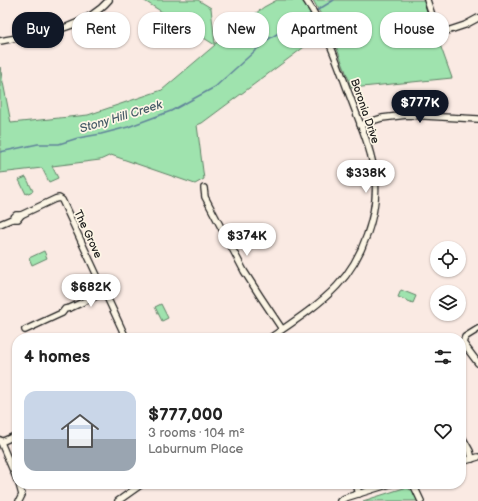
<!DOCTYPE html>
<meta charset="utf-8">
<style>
:root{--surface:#fff;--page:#f2f2f2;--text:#222;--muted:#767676;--line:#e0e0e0;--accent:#111827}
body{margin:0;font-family:"Balsamiq Sans",sans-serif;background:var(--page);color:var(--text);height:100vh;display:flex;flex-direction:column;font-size:15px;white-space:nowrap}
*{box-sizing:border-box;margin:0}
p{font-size:13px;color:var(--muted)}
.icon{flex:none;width:22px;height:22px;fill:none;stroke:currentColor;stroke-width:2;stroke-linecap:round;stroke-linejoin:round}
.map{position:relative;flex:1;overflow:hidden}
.drawer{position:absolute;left:12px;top:333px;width:454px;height:156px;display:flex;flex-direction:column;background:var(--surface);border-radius:16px;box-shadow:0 1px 3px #0004}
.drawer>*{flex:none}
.top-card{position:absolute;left:12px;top:12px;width:454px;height:36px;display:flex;gap:8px}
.tools{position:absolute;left:430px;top:241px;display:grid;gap:8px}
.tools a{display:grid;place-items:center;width:36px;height:36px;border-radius:50%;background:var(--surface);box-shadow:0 1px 3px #0004;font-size:20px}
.price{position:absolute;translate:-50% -34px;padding:0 9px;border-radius:14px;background:#fff;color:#222;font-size:13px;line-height:26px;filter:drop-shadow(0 1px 2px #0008)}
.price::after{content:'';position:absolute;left:50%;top:24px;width:12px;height:9px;margin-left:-6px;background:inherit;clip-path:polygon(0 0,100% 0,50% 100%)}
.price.current{background:var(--accent);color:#fff}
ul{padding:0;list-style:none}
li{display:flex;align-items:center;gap:12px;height:100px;padding:0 12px}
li+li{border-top:1px solid var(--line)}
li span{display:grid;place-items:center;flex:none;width:112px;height:80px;border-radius:12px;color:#555}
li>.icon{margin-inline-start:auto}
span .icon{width:48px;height:48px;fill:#fffc;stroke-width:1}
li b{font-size:17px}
h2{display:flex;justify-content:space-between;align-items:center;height:48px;padding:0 12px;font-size:17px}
.pill{padding:0 14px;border-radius:16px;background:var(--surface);box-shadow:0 1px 3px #0004;font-size:14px;line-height:36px}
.pill.current{background:var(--accent);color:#fff}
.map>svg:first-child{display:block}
.green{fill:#9fe3ae;stroke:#5e8065}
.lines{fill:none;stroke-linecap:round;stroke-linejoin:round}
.stream{stroke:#60849a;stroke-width:1.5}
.minor-casing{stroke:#1c1c1c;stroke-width:8}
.minor{stroke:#fcf5e5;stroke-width:5.5}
.labels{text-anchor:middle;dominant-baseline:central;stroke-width:3.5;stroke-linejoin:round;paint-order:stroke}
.street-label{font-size:11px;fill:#1c1c1c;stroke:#fcf5e5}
.water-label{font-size:12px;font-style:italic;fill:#445966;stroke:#fcf5e5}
</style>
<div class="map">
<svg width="478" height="501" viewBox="0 0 478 501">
<rect width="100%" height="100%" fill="#faeae3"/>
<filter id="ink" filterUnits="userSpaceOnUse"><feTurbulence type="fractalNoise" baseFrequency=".025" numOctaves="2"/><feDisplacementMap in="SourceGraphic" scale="8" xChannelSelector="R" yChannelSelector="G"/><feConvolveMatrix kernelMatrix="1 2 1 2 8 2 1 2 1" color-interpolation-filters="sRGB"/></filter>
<g filter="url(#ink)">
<g class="green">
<path d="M143,0H198L211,8L215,44L264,7L277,0H302L323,33L202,123L197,125L204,179L195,184L111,155L100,160L52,166L58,178L49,182L42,168L0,173V67L11,123L88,115L162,90L215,45Z"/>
<path d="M313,0H424L452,78L352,88L331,33Z"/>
<path d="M26,177L33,191L26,194L19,180Z"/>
<path d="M44,251L47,258L32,265L29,258Z"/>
<path d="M401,290L416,296L413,303L398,297Z"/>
<path d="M161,304L168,318L162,321L155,307Z"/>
<path d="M407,487L410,490L413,489L419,501H363Z"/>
</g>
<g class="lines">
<g class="stream">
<path d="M316,11L334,0"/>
<path d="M0,152L38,144H59L78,138L101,134L128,127L171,111L215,87L267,40L312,13"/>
</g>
<g class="minor-casing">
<g id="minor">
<path d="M427,0L437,30L441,33L465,25L478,18"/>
<path d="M0,41C38,34 82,31 109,0"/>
<path d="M360,125L382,118L407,115L478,119"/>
<path d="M204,188L205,197L244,271L260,296L282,329"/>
<path d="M12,219H18L21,215L55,199L59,198L62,200L126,338"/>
<path d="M0,224L12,219L16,215H21"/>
<path d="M478,329L465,337L463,343L478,363"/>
<path d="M25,330L62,313L65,309L70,308L105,292"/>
<path d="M270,338C293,322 318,306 337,286C362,260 379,213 375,177C372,151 361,126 352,102C338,65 328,33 306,0"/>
<path d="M461,435L470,451L472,459"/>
<path d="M0,440L17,480"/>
<path d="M1,442L17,435"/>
<path d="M461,462L478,457"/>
<path d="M19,484L22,495L19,501"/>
<path d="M356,484L359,494"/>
<path d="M413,484L421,501"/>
<path d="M118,501L142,484"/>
<path d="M340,501L345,498L390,484"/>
</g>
</g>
<use href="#minor" class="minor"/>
</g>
</g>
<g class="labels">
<g class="street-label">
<text transform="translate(365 111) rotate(71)">Boronia Drive</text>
<text transform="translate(88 234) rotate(65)">The Grove</text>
</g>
<g class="water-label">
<text transform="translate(121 117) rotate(-17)">Stony Hill Creek</text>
</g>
</g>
</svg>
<div class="tools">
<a><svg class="icon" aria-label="locate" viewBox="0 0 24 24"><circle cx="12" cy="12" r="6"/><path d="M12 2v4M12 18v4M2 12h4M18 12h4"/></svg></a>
<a><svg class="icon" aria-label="layers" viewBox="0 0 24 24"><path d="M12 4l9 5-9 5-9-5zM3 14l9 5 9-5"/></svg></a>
</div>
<b class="price current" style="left:420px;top:124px">$777K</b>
<b class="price" style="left:366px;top:194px">$338K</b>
<b class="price" style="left:247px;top:257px">$374K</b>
<b class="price" style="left:91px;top:308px">$682K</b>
<div class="top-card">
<a class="pill current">Buy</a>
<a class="pill">Rent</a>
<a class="pill">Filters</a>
<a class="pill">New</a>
<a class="pill">Apartment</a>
<a class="pill">House</a>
</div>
<section class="drawer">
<h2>4 homes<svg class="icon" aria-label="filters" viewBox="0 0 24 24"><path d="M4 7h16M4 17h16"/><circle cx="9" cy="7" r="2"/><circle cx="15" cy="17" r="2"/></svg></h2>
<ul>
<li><span style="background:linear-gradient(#c9d6e8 60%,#9aa5b1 0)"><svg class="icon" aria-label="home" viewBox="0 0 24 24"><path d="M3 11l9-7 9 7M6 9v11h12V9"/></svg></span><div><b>$777,000</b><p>3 rooms · 104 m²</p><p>Laburnum Place</p></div><svg class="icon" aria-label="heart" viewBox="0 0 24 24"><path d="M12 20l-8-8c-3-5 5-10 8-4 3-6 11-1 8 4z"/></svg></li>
</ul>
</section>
</div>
